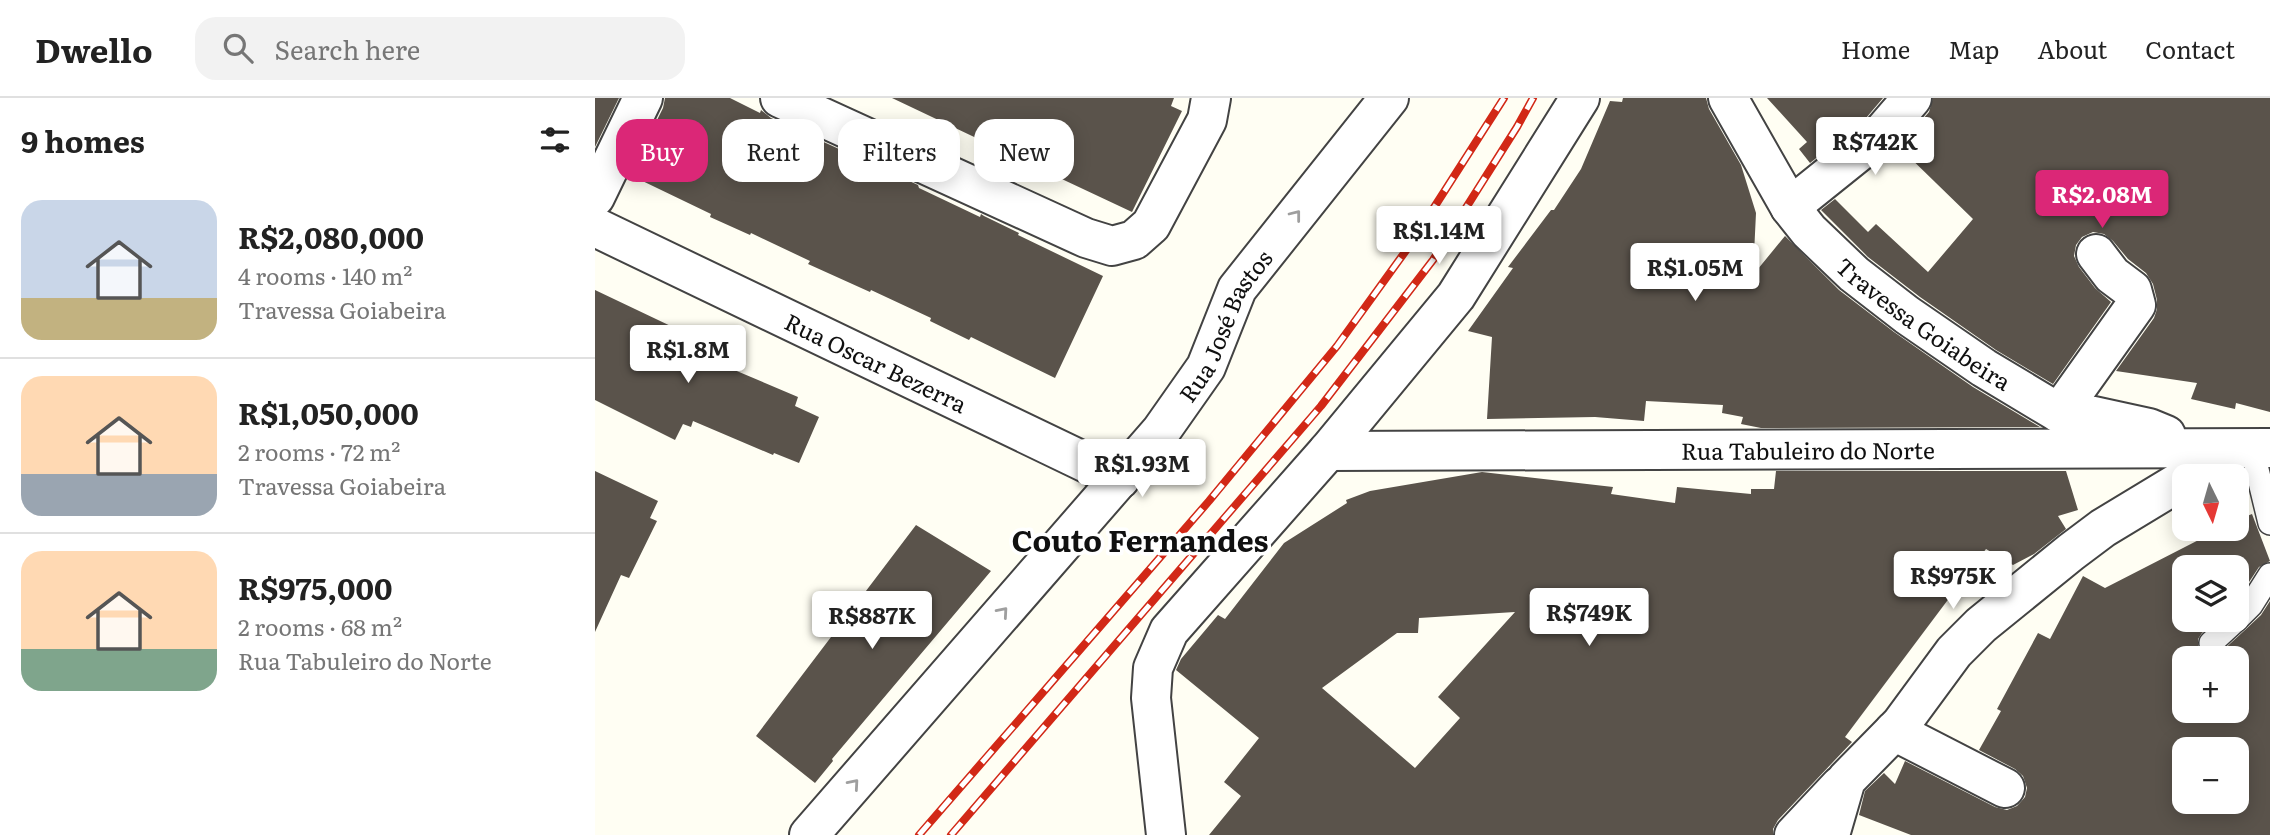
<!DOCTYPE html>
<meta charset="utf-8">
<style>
:root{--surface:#fff;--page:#f2f2f2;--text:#222;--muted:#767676;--line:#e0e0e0;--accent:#db2777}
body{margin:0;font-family:Literata,serif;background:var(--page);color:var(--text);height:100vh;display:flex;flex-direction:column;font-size:26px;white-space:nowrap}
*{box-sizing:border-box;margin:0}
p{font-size:23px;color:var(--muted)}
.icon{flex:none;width:38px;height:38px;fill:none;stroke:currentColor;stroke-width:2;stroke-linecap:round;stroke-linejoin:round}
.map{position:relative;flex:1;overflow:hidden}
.details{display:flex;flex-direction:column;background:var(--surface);width:595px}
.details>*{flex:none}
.top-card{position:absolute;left:21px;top:21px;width:665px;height:63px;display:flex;gap:14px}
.needle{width:46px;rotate:175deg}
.fabs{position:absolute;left:1577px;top:366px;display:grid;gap:14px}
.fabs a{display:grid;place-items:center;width:77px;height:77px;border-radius:14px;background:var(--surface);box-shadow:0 4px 18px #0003;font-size:35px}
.price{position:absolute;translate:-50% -60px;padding:0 16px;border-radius:7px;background:#fff;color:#222;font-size:23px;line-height:46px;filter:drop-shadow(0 2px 4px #0008)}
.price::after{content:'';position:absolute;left:50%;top:42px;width:21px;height:16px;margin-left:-10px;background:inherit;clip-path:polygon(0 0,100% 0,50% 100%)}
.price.on{background:var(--accent);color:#fff}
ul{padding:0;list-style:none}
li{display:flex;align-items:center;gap:21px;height:175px;padding:0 21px}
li+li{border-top:2px solid var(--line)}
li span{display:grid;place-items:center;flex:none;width:196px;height:140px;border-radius:21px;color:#555}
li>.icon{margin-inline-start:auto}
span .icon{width:84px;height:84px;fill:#fffc;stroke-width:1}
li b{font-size:30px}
h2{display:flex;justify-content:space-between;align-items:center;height:84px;padding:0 21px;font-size:30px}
.chip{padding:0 24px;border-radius:21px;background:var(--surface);box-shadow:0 4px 18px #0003;font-size:24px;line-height:63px}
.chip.on{background:var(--accent);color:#fff}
header{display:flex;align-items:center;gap:42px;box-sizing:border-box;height:98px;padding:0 35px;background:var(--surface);border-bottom:2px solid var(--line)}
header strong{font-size:33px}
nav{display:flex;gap:38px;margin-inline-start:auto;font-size:24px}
.search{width:490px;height:63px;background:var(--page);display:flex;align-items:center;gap:18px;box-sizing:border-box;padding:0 24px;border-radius:21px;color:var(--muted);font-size:26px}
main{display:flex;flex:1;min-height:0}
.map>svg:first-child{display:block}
.building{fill:#5a534b;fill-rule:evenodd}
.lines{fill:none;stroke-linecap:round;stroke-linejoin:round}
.lane-casing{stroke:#434343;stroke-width:26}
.street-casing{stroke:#434343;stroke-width:42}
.lane{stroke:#fff;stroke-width:23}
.street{stroke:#fff;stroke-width:38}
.rail-casing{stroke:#d22816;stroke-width:8}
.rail{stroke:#fff;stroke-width:5;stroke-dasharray:16;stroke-linecap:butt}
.oneway{stroke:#9f9f9f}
.labels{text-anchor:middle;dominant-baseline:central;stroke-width:7;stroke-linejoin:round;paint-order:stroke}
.street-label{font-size:23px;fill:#101010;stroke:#fff}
.district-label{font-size:30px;font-weight:bold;fill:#101010;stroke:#fff}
</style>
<header>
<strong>Dwello</strong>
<div class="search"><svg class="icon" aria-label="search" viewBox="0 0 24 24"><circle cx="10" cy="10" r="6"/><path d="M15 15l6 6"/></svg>Search here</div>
<nav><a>Home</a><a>Map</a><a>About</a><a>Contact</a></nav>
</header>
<main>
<section class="details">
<h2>9 homes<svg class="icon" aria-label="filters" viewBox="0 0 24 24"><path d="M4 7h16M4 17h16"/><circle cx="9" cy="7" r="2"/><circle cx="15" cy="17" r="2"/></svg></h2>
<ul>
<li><span style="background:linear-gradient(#c9d6e8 70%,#c2b280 0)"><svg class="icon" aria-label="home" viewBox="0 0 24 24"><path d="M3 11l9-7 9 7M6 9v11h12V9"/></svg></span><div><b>R$2,080,000</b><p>4 rooms · 140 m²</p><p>Travessa Goiabeira</p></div></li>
<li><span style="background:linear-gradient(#ffd9b3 70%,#9aa5b1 0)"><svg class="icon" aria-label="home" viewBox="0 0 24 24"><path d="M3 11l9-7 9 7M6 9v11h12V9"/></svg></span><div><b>R$1,050,000</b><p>2 rooms · 72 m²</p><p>Travessa Goiabeira</p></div></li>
<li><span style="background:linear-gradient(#ffd9b3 70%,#7fa58c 0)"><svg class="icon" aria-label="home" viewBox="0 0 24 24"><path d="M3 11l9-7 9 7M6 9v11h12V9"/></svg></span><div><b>R$975,000</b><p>2 rooms · 68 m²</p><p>Rua Tabuleiro do Norte</p></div></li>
</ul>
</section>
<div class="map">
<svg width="1675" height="737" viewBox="0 0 1675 737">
<rect width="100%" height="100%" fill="#fffef3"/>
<g class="building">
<path d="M0,0H24L0,49Z"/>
<path d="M70,0H135L165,15L166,12L176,20L323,87L324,90L385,119L386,116L389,118L424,135L423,137L508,178L460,280L376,239L374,242L335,223L336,220L276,192L275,194L213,166L215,163L156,135L155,137L115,119L116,116L35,77L68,10Z"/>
<path d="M297,0H579L576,8L587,13L537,114L454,75L453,77L414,58L415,56Z"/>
<path d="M1028,0H1111L1114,11L1146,67L1161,115L1158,177L1190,138L1244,192L1299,234L1378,289L1445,329L1166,330L1146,326L1148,319L1127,315L1128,307L1051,303L1049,323L1000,319L892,321L897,239L873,233L918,170L913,169L956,112H959L986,71L1015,3L1027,4Z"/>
<path d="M1172,0H1288L1271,20L1215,65L1204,51L1212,44Z"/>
<path d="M1338,0H1675V314L1641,305L1640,311L1596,301L1602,285L1521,273L1559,220L1562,211V202L1558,186L1551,175L1533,161L1518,143L1509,136L1498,134L1487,139L1481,147L1479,158L1484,169L1500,190L1516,204L1458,286L1401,252L1325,199L1273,159L1226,112L1240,101L1273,134L1281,126L1333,174L1378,121L1304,49L1334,14Z"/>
<path d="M0,192L124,251L118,263L203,299L200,308L224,319L204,365L179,355L178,357L98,323L96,329L88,326L80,342L0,302Z"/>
<path d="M0,373L63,403L55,420L62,423L34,480L26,477L0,534Z"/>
<path d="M1181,373H1471L1483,412L1463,418L1471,431L1439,456L1418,467L1391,451L1250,639L1257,644L1183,722L1178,731V737H614L646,698L629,684L664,640L581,572L586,561L623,517L630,521L689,445L752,405L751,402L775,393L887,374L1018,389L1016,396L1080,405L1082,389L1156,396V391H1179ZM920,514L843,599L865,620L820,670L727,590L802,535H823L824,520Z"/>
<path d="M1657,416L1675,463L1664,469L1642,502V469H1589V522H1621L1607,535L1603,541V549L1606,555L1618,559L1625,555L1650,532L1666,517L1675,503V737H1316L1264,717L1270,693L1289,675L1300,686L1310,663L1400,709L1412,712L1422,708L1430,699L1432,690L1428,678L1420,671L1384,652L1406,613L1402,611L1443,535L1455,541L1488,478L1510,490L1627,430H1642V422ZM1589,560H1642V612H1589ZM1589,651H1642V704H1589Z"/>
<path d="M321,427L396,473L237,661L238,663L220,685L161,638Z"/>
</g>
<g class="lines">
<g class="lane-casing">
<g id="lane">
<path d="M1657,351L1675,425"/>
<path d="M1642,521L1656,507L1675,477"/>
<path d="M1616,545L1641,522"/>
</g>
</g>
<g class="street-casing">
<g id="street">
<path d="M185,0L491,140L517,148L539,142L556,127L612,22L616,0"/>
<path id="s1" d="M1133,0L1195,109L1214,133L1259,176L1312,217L1389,270L1464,315L1499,318L1554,330L1571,337"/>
<path d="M0,99L48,0"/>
<path d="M1195,109L1286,36L1317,0"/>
<path id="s2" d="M0,129L525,381"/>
<path d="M1464,315L1541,207L1537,192L1517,177L1501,156"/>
<path id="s3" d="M733,353L1675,350"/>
<path d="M1299,633L1410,690"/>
<path id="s4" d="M214,737L566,333L611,269L642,191L794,0"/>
<path d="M571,737L556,600L558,570L574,533L733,353L861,198L985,0"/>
<path d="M1199,737L1245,688"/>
<path d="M1235,737L1251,682L1306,626L1359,554L1386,527L1476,454L1508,430L1589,381"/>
</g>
</g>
<use href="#lane" class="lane"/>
<use href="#street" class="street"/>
<g class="rail-casing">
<g id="rail">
<path d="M324,737L614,403L742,248L815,147L909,0"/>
<path d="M356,737L726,308L838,162L922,29L938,0"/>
</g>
</g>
<use href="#rail" class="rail"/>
</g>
<defs><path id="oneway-chevron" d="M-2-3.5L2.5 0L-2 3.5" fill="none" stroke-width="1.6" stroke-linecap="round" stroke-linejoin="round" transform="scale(1.75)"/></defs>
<g class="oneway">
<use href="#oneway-chevron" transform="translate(701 117) rotate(-52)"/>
<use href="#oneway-chevron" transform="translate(408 514) rotate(-49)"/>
<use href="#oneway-chevron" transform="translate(259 686) rotate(-49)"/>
</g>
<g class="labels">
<g class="street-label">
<text stroke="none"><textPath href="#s1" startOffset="304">Travessa Goiabeira</textPath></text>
<text stroke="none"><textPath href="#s4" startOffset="660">Rua José Bastos</textPath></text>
<text stroke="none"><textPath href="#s2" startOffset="312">Rua Oscar Bezerra</textPath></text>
<text stroke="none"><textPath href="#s3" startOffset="480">Rua Tabuleiro do Norte</textPath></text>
</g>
<g class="district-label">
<text x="545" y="441">Couto Fernandes</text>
</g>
</g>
</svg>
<div class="fabs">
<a><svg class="needle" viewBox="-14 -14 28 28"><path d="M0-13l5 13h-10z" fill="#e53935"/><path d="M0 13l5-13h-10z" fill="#767676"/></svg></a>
<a><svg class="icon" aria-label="layers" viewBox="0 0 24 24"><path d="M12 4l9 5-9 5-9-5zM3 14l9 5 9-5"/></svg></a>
<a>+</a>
<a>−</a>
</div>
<b class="price" style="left:1280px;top:79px">R$742K</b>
<b class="price on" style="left:1507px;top:132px">R$2.08M</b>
<b class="price" style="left:844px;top:168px">R$1.14M</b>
<b class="price" style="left:1100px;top:205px">R$1.05M</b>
<b class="price" style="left:93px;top:287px">R$1.8M</b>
<b class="price" style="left:547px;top:401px">R$1.93M</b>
<b class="price" style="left:1358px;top:513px">R$975K</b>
<b class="price" style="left:994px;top:550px">R$749K</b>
<b class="price" style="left:277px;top:553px">R$887K</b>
<div class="top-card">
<a class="chip on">Buy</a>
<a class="chip">Rent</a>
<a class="chip">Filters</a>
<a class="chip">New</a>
</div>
</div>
</main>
